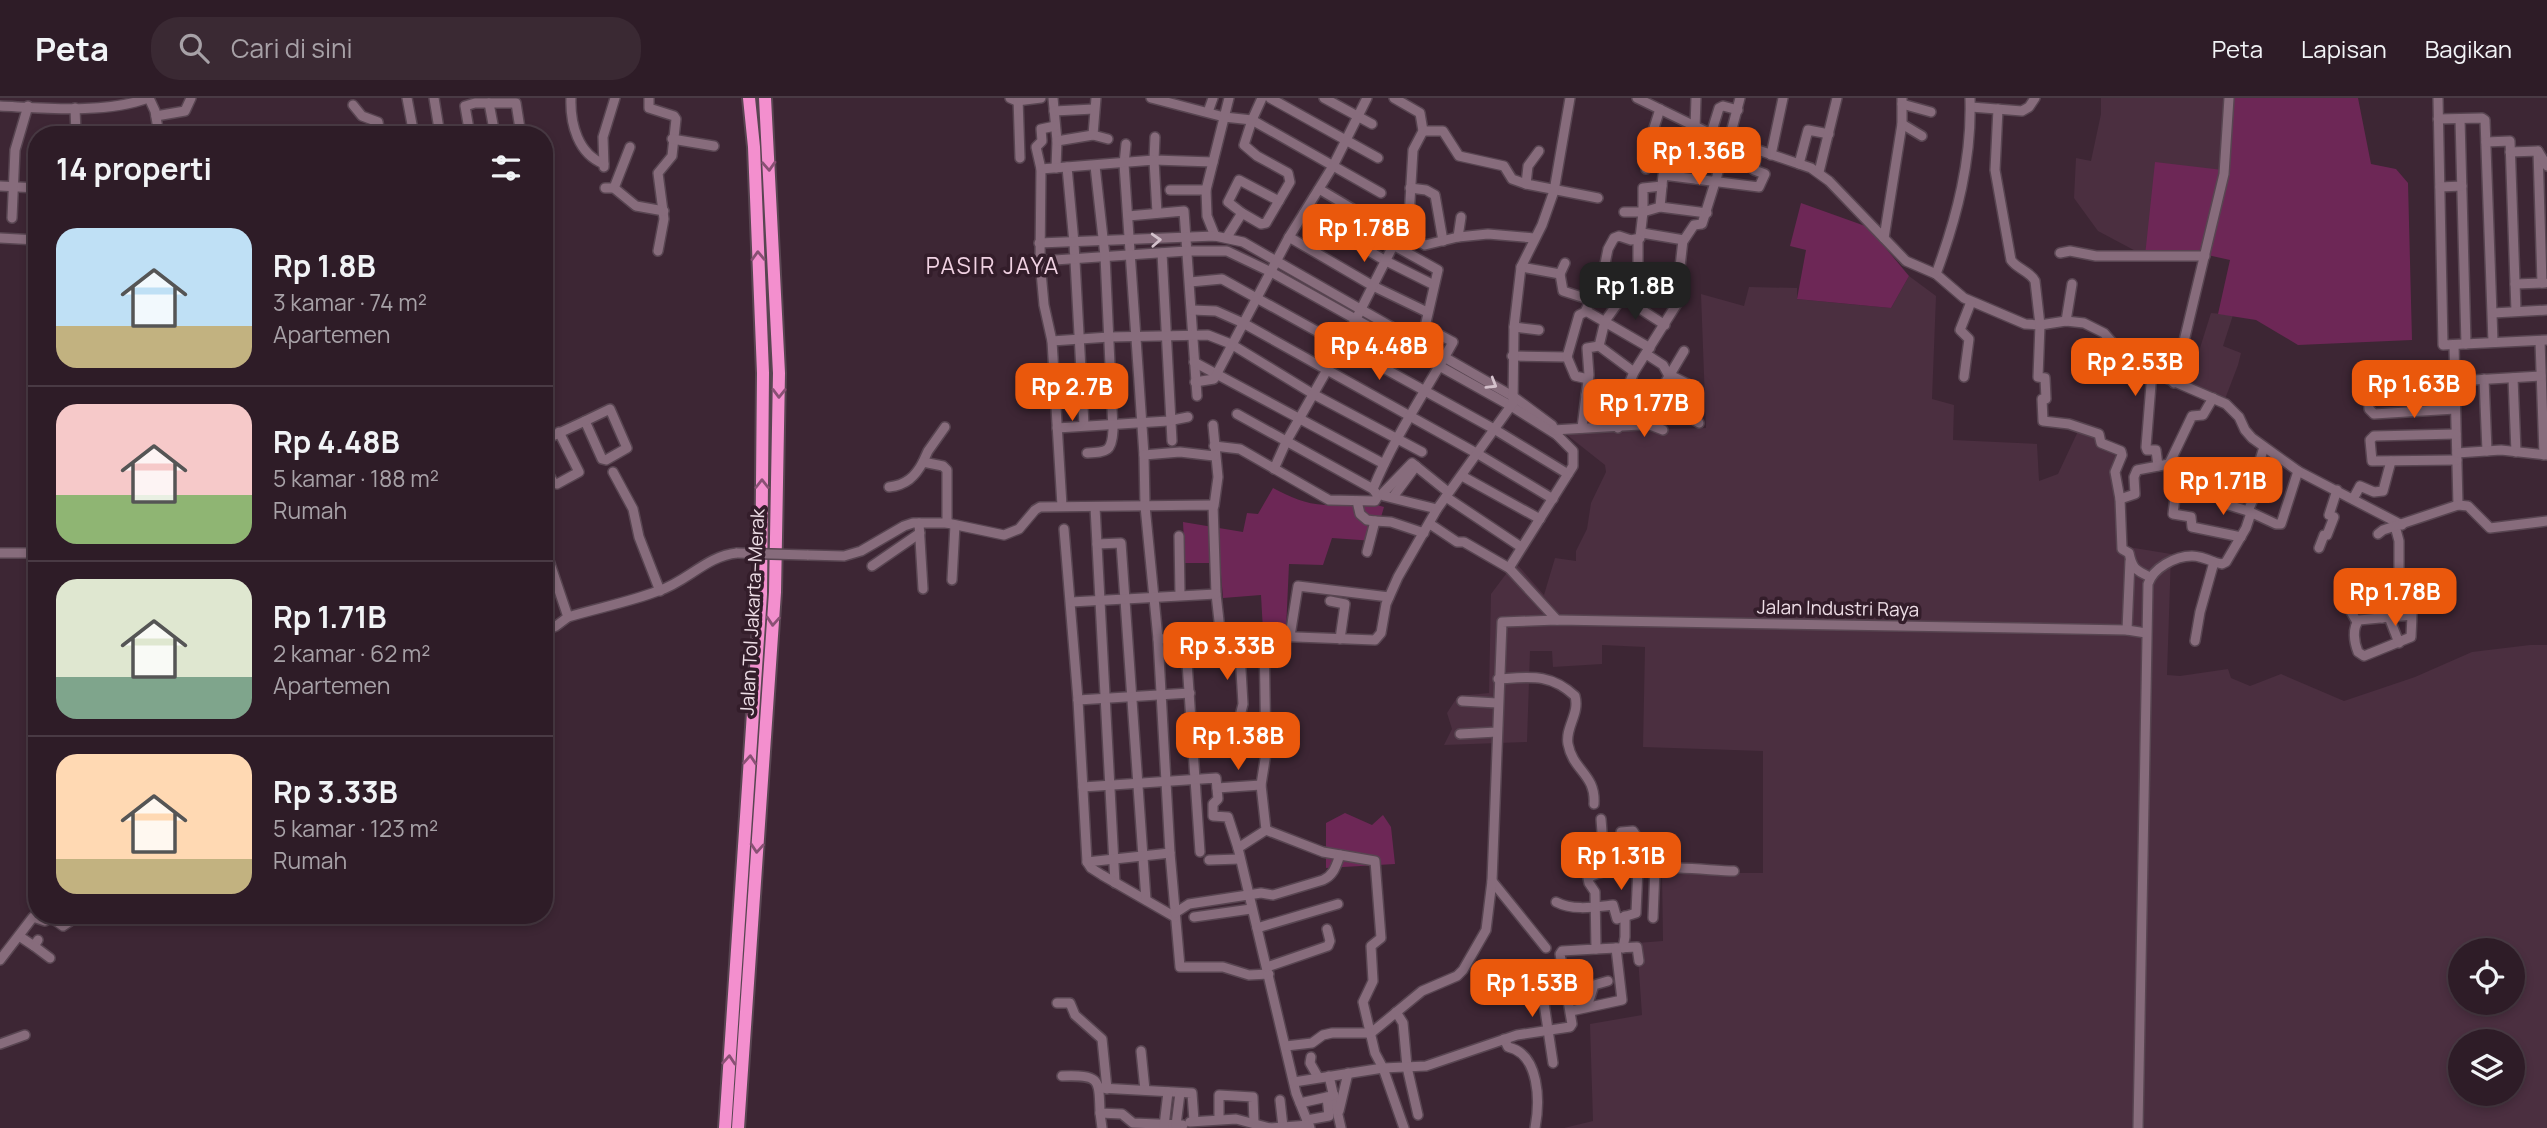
<!DOCTYPE html>
<html lang="id">
<meta charset="utf-8">
<style>
:root{--surface:#2e1c27;--page:#3a2933;--text:#f1f3f6;--muted:#a7a1a7;--line:#493a44;--accent:#ea580c}
body{margin:0;font-family:Manrope,sans-serif;background:var(--page);color:var(--text);height:100vh;display:flex;flex-direction:column;font-size:26px;white-space:nowrap}
*{box-sizing:border-box;margin:0}
p{font-size:23px;color:var(--muted)}
.icon{flex:none;width:38px;height:38px;fill:none;stroke:currentColor;stroke-width:2;stroke-linecap:round;stroke-linejoin:round}
.map{position:relative;flex:1;overflow:hidden}
.side{position:absolute;left:28px;top:28px;width:525px;height:798px;display:flex;flex-direction:column;background:var(--surface);border-radius:28px;box-shadow:0 4px 10px #0003,0 0 0 2px var(--line)}
.side>*{flex:none}
.fabs{position:absolute;left:2448px;top:840px;display:grid;gap:14px}
.fabs a{display:grid;place-items:center;width:77px;height:77px;border-radius:50%;background:var(--surface);box-shadow:0 4px 10px #0003,0 0 0 2px var(--line);font-size:35px}
.price{position:absolute;translate:-50% -60px;padding:0 16px;border-radius:14px;background:var(--accent);color:#fff;font-size:23px;line-height:46px;filter:drop-shadow(0 2px 4px #0008)}
.price::after{content:'';position:absolute;left:50%;top:42px;width:21px;height:16px;margin-left:-10px;background:inherit;clip-path:polygon(0 0,100% 0,50% 100%)}
.price.current{background:#222;color:#fff}
ul{padding:0;list-style:none}
li{display:flex;align-items:center;gap:21px;height:175px;padding:0 28px}
li+li{border-top:2px solid var(--line)}
li span{display:grid;place-items:center;flex:none;width:196px;height:140px;border-radius:21px;color:#555}
li>.icon{margin-inline-start:auto}
span .icon{width:84px;height:84px;fill:#fffc;stroke-width:1}
li b{font-size:30px}
h2{display:flex;justify-content:space-between;align-items:center;height:84px;padding:0 28px;font-size:30px}
header{display:flex;align-items:center;gap:42px;box-sizing:border-box;height:98px;padding:0 35px;background:var(--surface);border-bottom:2px solid var(--line)}
header strong{font-size:33px}
nav{display:flex;gap:38px;margin-inline-start:auto;font-size:24px}
.search{width:490px;height:63px;background:var(--page);display:flex;align-items:center;gap:18px;box-sizing:border-box;padding:0 24px;border-radius:28px;color:var(--muted);font-size:26px}
.map>svg:first-child{display:block}
.built{fill:#4b2f40;fill-rule:evenodd}
.green{fill:#6d2756}
.lines{fill:none;stroke-linecap:round;stroke-linejoin:round}
.minor-casing{stroke:#584551;stroke-width:12}
.highway-casing{stroke:#584551;stroke-width:16}
.minor{stroke:#876c7c;stroke-width:9}
.highway{stroke:#f38fce;stroke-width:12}
.minor-bridge-casing{stroke:#584551;stroke-width:12;stroke-linecap:butt}
.minor-bridge{stroke:#876c7c;stroke-width:9}
.oneway{stroke:#895074}
.oneway2{stroke:#d4c1cc}
.labels{text-anchor:middle;dominant-baseline:central;stroke-width:7;stroke-linejoin:round;paint-order:stroke}
.street-label{font-size:19px;fill:#eddde6;stroke:#331d2a}
.quarter-label{font-size:23px;letter-spacing:2px;fill:#f1d2e3;stroke:#331d2a}
</style>
<header>
<strong>Peta</strong>
<div class="search"><svg class="icon" aria-label="search" viewBox="0 0 24 24"><circle cx="10" cy="10" r="6"/><path d="M15 15l6 6"/></svg>Cari di sini</div>
<nav><a>Peta</a><a>Lapisan</a><a>Bagikan</a></nav>
</header>
<div class="map">
<svg width="2547" height="1030" viewBox="0 0 2547 1030">
<rect width="100%" height="100%" fill="#3d2634"/>
<g class="built">
<path d="M2101,0H2228L2223,72L2145,158L2098,133L2074,100L2076,60L2091,63L2101,16Z"/>
<path d="M1909,178L1936,198L1932,301L1954,307L1953,342L2037,346L2039,383L2058,376L2080,329L2098,335L2099,345L2122,354L2115,372L2122,448L2171,456L2167,577L2180,578L2228,571L2231,580L2250,588L2281,576L2344,603L2415,579L2472,554L2530,547H2547V1030H1564L1593,1023L1590,926L1642,917L1637,845L1663,843L1662,775H1763V653L1643,649L1645,549L1602,547V566L1553,569L1552,553H1530L1527,644L1444,647L1452,631L1447,615L1458,598L1489,595L1491,496L1515,464L1544,497L1555,460L1576,463V453L1587,431L1591,405L1606,374L1605,367L1562,333L1706,330L1701,196L1744,208L1749,189L1797,190V201L1891,210ZM2460,852H2513V905H2460ZM2460,943H2513V996H2460Z"/>
<path d="M2211,215L2233,217L2223,248L2241,255L2238,267L2225,301L2188,288Z"/>
</g>
<g class="green">
<path d="M2228,0H2358L2371,66L2396,71L2408,85L2412,242L2298,247L2256,222L2218,216L2230,162L2203,156L2145,158L2155,64L2223,72Z"/>
<path d="M1801,105L1868,129L1909,178L1891,210L1797,201L1806,152L1790,148Z"/>
<path d="M1273,390C1290,399 1305,406 1325,407C1345,409 1364,402 1384,409L1374,443L1332,440L1323,467L1289,466L1286,532L1263,533L1261,497L1223,500L1220,465H1185L1183,424L1243,434L1247,415L1258,416Z"/>
<path d="M1345,715L1372,727L1383,717L1391,729L1395,766L1326,770V725Z"/>
</g>
<g class="lines">
<g class="minor-casing">
<g id="minor">
<path d="M149,0L155,13L159,37"/>
<path d="M407,0L414,37"/>
<path d="M434,0L440,37"/>
<path d="M571,0C570,26 578,56 604,66"/>
<path d="M649,0V10L674,18L676,21L672,58L658,75L664,121L658,153"/>
<path d="M1010,0L1017,3L1041,0"/>
<path d="M1018,0L1020,60"/>
<path d="M1053,0L1057,43L1056,70"/>
<path d="M1151,0L1224,19L1252,22L1381,95"/>
<path d="M1270,0L1378,60"/>
<path d="M1324,0L1372,26"/>
<path d="M1394,0L1420,15L1423,33L1413,52L1408,137"/>
<path d="M1637,0L1711,36L1811,70L1829,83L1906,163L1936,176L1964,200L2025,226L2040,227L2066,223L2084,225L2104,235L2125,259L2152,274L2226,306L2239,319L2245,332L2252,340L2298,373L2402,427"/>
<path d="M2438,0L2443,247L2547,242"/>
<path d="M489,5L495,37"/>
<path d="M1902,6L1931,14"/>
<path d="M353,7L362,18L378,24L380,37"/>
<path d="M0,8C44,10 106,16 148,0"/>
<path d="M1971,9L2022,13L2029,9L2035,0"/>
<path d="M75,10L76,37"/>
<path d="M1998,11L1995,72L2011,162C2017,171 2030,173 2035,183L2040,227L2038,279L2045,280L2046,301H2042L2043,323L2069,326L2099,336L2101,345L2121,353L2122,357L2115,374L2120,401L2122,451L2129,455C2132,470 2135,472 2150,479"/>
<path d="M1054,13L1094,11"/>
<path d="M1208,14L1213,0"/>
<path d="M156,18L185,13L191,0"/>
<path d="M2438,21L2482,20L2485,22L2493,244"/>
<path d="M2460,21L2466,246"/>
<path d="M1902,26L1922,38"/>
<path d="M1695,30L1696,0"/>
<path d="M346,33L347,37"/>
<path d="M1423,33H1443L1459,58L1504,68L1512,81L1526,86"/>
<path d="M1711,36L1719,10L1723,8L1738,12"/>
<path d="M422,37L440,34"/>
<path d="M470,37L465,8L475,5H516L521,37"/>
<path d="M1093,37L1096,0"/>
<path d="M1155,39L1154,62L1213,64"/>
<path d="M672,41L714,48"/>
<path d="M1729,42L1740,0"/>
<path d="M1057,43L1093,37L1108,41"/>
<path d="M2486,44L2510,43L2516,213"/>
<path d="M1126,46L1124,66L1144,357L1145,408L1158,541L1170,755L1180,869H1223L1249,877L1269,876"/>
<path d="M1539,53L1528,68L1526,86L1598,100"/>
<path d="M2538,53L2542,185"/>
<path d="M2510,54L2538,53L2547,68"/>
<path d="M1771,57L1783,0"/>
<path d="M1700,62L1721,59"/>
<path d="M1799,66L1808,32L1829,36"/>
<path d="M604,69L603,39L615,0"/>
<path d="M1067,69L1074,145L1084,327"/>
<path d="M1041,71L1036,49L1042,43L1041,31L1055,28"/>
<path d="M1646,71L1647,52L1660,11"/>
<path d="M1819,74L1837,0"/>
<path d="M544,77L546,82L544,91"/>
<path d="M1696,81L1701,53L1700,32"/>
<path d="M0,88L37,90"/>
<path d="M2440,89L2462,88"/>
<path d="M605,90H614L636,108L664,113"/>
<path d="M614,90L630,49"/>
<path d="M1410,90L1426,92L1435,97L1443,143"/>
<path d="M1319,91L1398,138L1408,137L1425,147L1458,139L1488,136L1534,140"/>
<path d="M1170,92H1206"/>
<path d="M1660,109L1707,115"/>
<path d="M1624,114H1643V90L1662,88"/>
<path d="M1242,115L1228,104L1239,82L1279,103"/>
<path d="M1304,115L1386,163L1434,187"/>
<path d="M1128,118L1184,113L1197,298"/>
<path d="M12,120L15,52L28,8"/>
<path d="M1642,135L1684,142L1694,127L1702,126L1717,78L1725,41"/>
<path d="M1215,138L1207,118L1206,92L1229,0"/>
<path d="M1227,139L1242,115L1261,126L1266,125L1290,84L1288,75L1257,58L1244,47L1252,22L1262,0"/>
<path d="M1289,139L1373,188L1427,214"/>
<path d="M1458,139L1461,119"/>
<path d="M0,140L37,142"/>
<path d="M1884,140L1902,26V0"/>
<path d="M1039,145L1215,138L1243,144L1514,299L1552,327L1557,337"/>
<path d="M1162,155L1172,343"/>
<path d="M2060,155L2070,153L2096,158H2205"/>
<path d="M1040,163L1187,153H1227L1271,174L1511,308L1557,337L1573,353V368L1509,470"/>
<path d="M1521,169L1560,176L1565,165"/>
<path d="M1560,176L1563,193L1591,202"/>
<path d="M1936,176C1957,119 1972,61 1970,0"/>
<path d="M1679,178L1683,142"/>
<path d="M1190,184L1222,181L1494,331L1568,376"/>
<path d="M2515,186L2545,185"/>
<path d="M1622,199L1665,227"/>
<path d="M1192,212L1216,213L1243,225L1478,356L1553,401"/>
<path d="M1586,213L1650,250"/>
<path d="M2493,215L2547,212"/>
<path d="M2066,223L2072,186"/>
<path d="M1514,229L1539,232"/>
<path d="M1052,243L1109,239L1208,237L1231,246L1313,296L1422,354"/>
<path d="M2540,243L2544,357"/>
<path d="M2454,247L2458,407"/>
<path d="M1646,256L1663,267L1668,276L1698,291"/>
<path d="M1512,258L1567,259L1575,278L1588,281"/>
<path d="M1567,259L1579,217L1585,214L1603,176L1608,151L1614,140L1619,138L1631,142L1640,140L1643,114L1660,109L1663,77L1759,89L1765,76L1754,72L1757,52"/>
<path d="M1194,264L1384,366"/>
<path d="M2095,266L2107,276H2113L2125,259"/>
<path d="M1634,274L1599,248L1605,223L1638,177V141"/>
<path d="M2152,274L2146,349L2147,352H2156L2158,368"/>
<path d="M1964,279L1969,241L1960,232L1971,204"/>
<path d="M2513,280L2516,354"/>
<path d="M2484,281L2487,353"/>
<path d="M1195,284L1214,281L1289,139L1333,68L1367,0"/>
<path d="M2174,285L2224,76L2229,0"/>
<path d="M1586,297L1589,277L1587,250L1599,248"/>
<path d="M1656,298L1699,325"/>
<path d="M610,311L627,350L606,362L602,361L585,323Z"/>
<path d="M2455,311L2374,316L2369,311L2368,293L2372,288L2541,278"/>
<path d="M1237,316L1373,391C1394,339 1426,293 1453,244L1425,229L1438,172L1395,148"/>
<path d="M1642,324L1663,332"/>
<path d="M1213,327L1218,379L1214,408"/>
<path d="M1057,330L1168,323L1188,319"/>
<path d="M1582,330L1586,297L1623,306"/>
<path d="M1618,330L1626,293L1634,274L1678,204L1665,191L1638,177"/>
<path d="M1553,332L1640,327L1684,253"/>
<path d="M2456,336L2374,338L2370,342L2372,363L2457,362"/>
<path d="M544,342L585,323"/>
<path d="M1214,348L1240,351L1329,402L1375,403L1378,398L1373,391"/>
<path d="M1087,355C1107,354 1112,354 1113,332L1105,158L1095,68"/>
<path d="M2457,355L2501,352L2547,357"/>
<path d="M1144,357L1180,354L1214,358"/>
<path d="M923,364L928,353L945,329"/>
<path d="M2169,366L2192,318L2203,317L2213,300"/>
<path d="M544,368L553,384L557,386L579,374L559,334"/>
<path d="M1274,371L1286,344L1356,221L1398,138"/>
<path d="M613,374L633,411L639,439L660,493"/>
<path d="M2178,374L2173,416L2191,419L2192,429L2241,439"/>
<path d="M1462,378L1540,421"/>
<path d="M889,389C906,387 915,379 923,364L943,368L947,372V425"/>
<path d="M1393,399L1416,368"/>
<path d="M1446,399L1521,449"/>
<path d="M2120,401L2135,396L2134,379L2137,372L2169,366L2176,374L2185,373L2208,382L2225,378L2237,386L2257,392"/>
<path d="M2353,401L2360,388L2374,394L2383,393L2391,363"/>
<path d="M1357,403L1360,416L1367,422L1375,423"/>
<path d="M2225,406L2248,413L2276,426H2281L2298,373"/>
<path d="M1062,408L1052,243L1044,207L1040,163L1041,71L1154,62L1157,115"/>
<path d="M1095,409L1115,785"/>
<path d="M1437,411L1384,398L1383,395L1412,365L1448,394"/>
<path d="M2248,413L2257,392L2256,375L2264,349"/>
<path d="M919,425L923,491"/>
<path d="M1430,426L1457,444H1464L1509,470L1557,522"/>
<path d="M2395,428L2399,443V485L2413,494L2445,496"/>
<path d="M1064,431L1078,602L1087,764L1091,770L1102,777L1175,819"/>
<path d="M2378,436L2383,432L2458,407L2468,408L2490,430L2547,423"/>
<path d="M1179,438L1180,497"/>
<path d="M1097,446L1121,445L1146,802"/>
<path d="M544,448L568,519"/>
<path d="M2319,450L2324,437H2327L2334,419L2329,417L2337,392"/>
<path d="M1367,454L1375,423L1391,424L1424,435"/>
<path d="M0,455H37"/>
<path d="M807,457L844,458L861,453L904,428L913,425H947L1004,437L1019,431L1035,412L1040,409L1213,407L1216,496L1220,532L1222,536L1375,542L1381,535L1386,506L1398,479L1437,411L1513,305L1514,229L1521,169L1542,127L1554,93L1570,0"/>
<path d="M2214,464L2222,466L2226,464L2246,430L2251,415"/>
<path d="M872,468L920,435"/>
<path d="M952,482L955,427"/>
<path d="M1330,503L1345,506L1340,541"/>
<path d="M1071,504L1216,496"/>
<path d="M2346,505L2357,524"/>
<path d="M2412,517L2359,522C2352,530 2354,544 2358,554L2364,558L2411,539L2413,494"/>
<path d="M2389,519L2399,545"/>
<path d="M2382,520L2383,498"/>
<path d="M2127,532L2130,463"/>
<path d="M544,533L556,528L568,519C598,510 629,504 658,493C687,484 706,458 737,455"/>
<path d="M1264,538L1266,655L1261,687L1266,732L1238,750L1296,995L1310,1030"/>
<path d="M1290,538L1298,488L1389,499"/>
<path d="M1158,541L1184,540"/>
<path d="M1186,550L1200,754"/>
<path d="M1498,581C1530,579 1550,575 1575,598C1580,616 1565,629 1568,646C1573,673 1596,676 1594,706"/>
<path d="M1078,602L1190,595"/>
<path d="M1462,603L1497,605"/>
<path d="M1231,634L1240,618L1243,606L1239,539"/>
<path d="M1460,636L1497,634"/>
<path d="M1083,689L1216,680L1218,701L1213,706V718L1228,719L1238,750"/>
<path d="M1217,690L1261,687"/>
<path d="M1601,721L1605,774"/>
<path d="M1266,732L1323,754L1375,763L1381,840L1371,848L1373,883L1363,904L1375,955L1383,970L1404,1030"/>
<path d="M1209,762L1240,761"/>
<path d="M1087,764L1170,755"/>
<path d="M1623,771L1621,734L1633,733L1635,736"/>
<path d="M1492,783L1546,850"/>
<path d="M1556,804C1573,813 1595,809 1613,807L1617,821L1636,815L1638,769"/>
<path d="M1175,815L1189,806L1261,795L1273,797L1323,782C1334,777 1336,768 1340,757"/>
<path d="M1194,819L1251,811"/>
<path d="M52,820L63,828L79,817"/>
<path d="M1653,820L1655,770"/>
<path d="M1257,830L1338,806"/>
<path d="M19,838L34,848L38,842"/>
<path d="M34,848L50,860"/>
<path d="M1623,850L1625,839V818"/>
<path d="M1596,851L1637,849L1639,863"/>
<path d="M0,862L33,819L45,823L54,817"/>
<path d="M1267,869L1328,848L1330,843L1327,831"/>
<path d="M1539,872L1553,965"/>
<path d="M1517,897L1543,896"/>
<path d="M1057,905H1070L1075,917L1102,941L1107,991"/>
<path d="M1587,909L1594,887L1608,883"/>
<path d="M1571,913L1622,902L1616,850"/>
<path d="M1396,914L1403,925L1407,969L1418,1017"/>
<path d="M1371,935L1422,893L1457,878L1463,872L1486,832L1492,783L1502,524L1557,522L2127,532L2146,535"/>
<path d="M1504,941L1508,949C1540,956 1540,1004 1535,1030"/>
<path d="M0,946L25,937"/>
<path d="M1286,948L1312,945L1323,937L1332,935H1371"/>
<path d="M1141,953L1145,992"/>
<path d="M1311,959L1310,965L1318,979"/>
<path d="M1062,978C1100,977 1099,980 1100,1015L1122,1016L1133,1025L1183,1027"/>
<path d="M1329,978L1341,1030"/>
<path d="M1294,984L1383,970L1426,968L1517,937L1570,929L1572,926L1560,856L1562,853L1596,851L1595,794L1589,785L1588,780C1616,762 1700,772 1734,773"/>
<path d="M1100,990L1192,995L1194,1023"/>
<path d="M1280,1002L1283,1029"/>
<path d="M1300,1005L1327,999"/>
<path d="M1339,1013L1348,975"/>
<path d="M1100,1015L1102,1030"/>
<path d="M1219,1021V997L1253,999L1254,1025"/>
<path d="M1307,1022L1329,1018L1327,999L1334,997"/>
<path d="M1190,1024L1236,1021L1270,1030"/>
<path d="M1176,1027L1180,995"/>
<path d="M1164,1028L1168,994"/>
<path d="M1270,1030L1309,1027"/>
<path d="M2138,1030L2148,486C2153,470 2175,458 2192,458C2200,458 2207,461 2214,464L2200,514L2195,543"/>
</g>
</g>
<g class="highway-casing">
<g id="highway">
<path d="M725,1030L761,496L763,275L754,49L749,0"/>
<path d="M738,1030L775,494L779,275L765,0"/>
</g>
</g>
<use href="#minor" class="minor"/>
<use href="#highway" class="highway"/>
<g class="minor-bridge-casing">
<path id="minor-bridge" d="M737,455L807,457"/>
</g>
<use href="#minor-bridge" class="minor-bridge"/>
</g>
<defs><path id="oneway-chevron" d="M-2-3.5L2.5 0L-2 3.5" fill="none" stroke-width="1.6" stroke-linecap="round" stroke-linejoin="round" transform="scale(1.75)"/></defs>
<g class="oneway">
<use href="#oneway-chevron" transform="translate(769 68) rotate(87)"/>
<use href="#oneway-chevron" transform="translate(758 158) rotate(-92)"/>
<use href="#oneway-chevron" transform="translate(779 295) rotate(91)"/>
<use href="#oneway-chevron" transform="translate(762 386) rotate(-90)"/>
<use href="#oneway-chevron" transform="translate(773 523) rotate(94)"/>
<use href="#oneway-chevron" transform="translate(750 662) rotate(-86)"/>
<use href="#oneway-chevron" transform="translate(757 750) rotate(94)"/>
<use href="#oneway-chevron" transform="translate(729 962) rotate(-86)"/>
</g>
<g class="oneway2">
<use href="#oneway-chevron" transform="translate(1156 142) rotate(-3)"/>
<use href="#oneway-chevron" transform="translate(1492 286) rotate(31)"/>
</g>
<g class="labels">
<g class="street-label">
<text transform="translate(1838 510) rotate(1)">Jalan Industri Raya</text>
<text transform="translate(752 514) rotate(-87)">Jalan Tol Jakarta–Merak</text>
</g>
<g class="quarter-label">
<text x="993" y="167">PASIR JAYA</text>
</g>
</g>
</svg>
<div class="fabs">
<a><svg class="icon" aria-label="locate" viewBox="0 0 24 24"><circle cx="12" cy="12" r="6"/><path d="M12 2v4M12 18v4M2 12h4M18 12h4"/></svg></a>
<a><svg class="icon" aria-label="layers" viewBox="0 0 24 24"><path d="M12 4l9 5-9 5-9-5zM3 14l9 5 9-5"/></svg></a>
</div>
<b class="price" style="left:1699px;top:89px">Rp 1.36B</b>
<b class="price" style="left:1364px;top:166px">Rp 1.78B</b>
<b class="price current" style="left:1635px;top:224px">Rp 1.8B</b>
<b class="price" style="left:1379px;top:284px">Rp 4.48B</b>
<b class="price" style="left:2135px;top:300px">Rp 2.53B</b>
<b class="price" style="left:2414px;top:322px">Rp 1.63B</b>
<b class="price" style="left:1072px;top:325px">Rp 2.7B</b>
<b class="price" style="left:1644px;top:341px">Rp 1.77B</b>
<b class="price" style="left:2223px;top:419px">Rp 1.71B</b>
<b class="price" style="left:2395px;top:530px">Rp 1.78B</b>
<b class="price" style="left:1227px;top:584px">Rp 3.33B</b>
<b class="price" style="left:1238px;top:674px">Rp 1.38B</b>
<b class="price" style="left:1621px;top:794px">Rp 1.31B</b>
<b class="price" style="left:1532px;top:921px">Rp 1.53B</b>
<section class="side">
<h2>14 properti<svg class="icon" aria-label="filters" viewBox="0 0 24 24"><path d="M4 7h16M4 17h16"/><circle cx="9" cy="7" r="2"/><circle cx="15" cy="17" r="2"/></svg></h2>
<ul>
<li><span style="background:linear-gradient(#bfe0f5 70%,#c2b280 0)"><svg class="icon" aria-label="home" viewBox="0 0 24 24"><path d="M3 11l9-7 9 7M6 9v11h12V9"/></svg></span><div><b>Rp 1.8B</b><p>3 kamar · 74 m²</p><p>Apartemen</p></div></li>
<li><span style="background:linear-gradient(#f6c9c9 65%,#8fb573 0)"><svg class="icon" aria-label="home" viewBox="0 0 24 24"><path d="M3 11l9-7 9 7M6 9v11h12V9"/></svg></span><div><b>Rp 4.48B</b><p>5 kamar · 188 m²</p><p>Rumah</p></div></li>
<li><span style="background:linear-gradient(#dfe7d0 70%,#7fa58c 0)"><svg class="icon" aria-label="home" viewBox="0 0 24 24"><path d="M3 11l9-7 9 7M6 9v11h12V9"/></svg></span><div><b>Rp 1.71B</b><p>2 kamar · 62 m²</p><p>Apartemen</p></div></li>
<li><span style="background:linear-gradient(#ffd9b3 75%,#c2b280 0)"><svg class="icon" aria-label="home" viewBox="0 0 24 24"><path d="M3 11l9-7 9 7M6 9v11h12V9"/></svg></span><div><b>Rp 3.33B</b><p>5 kamar · 123 m²</p><p>Rumah</p></div></li>
</ul>
</section>
</div>
